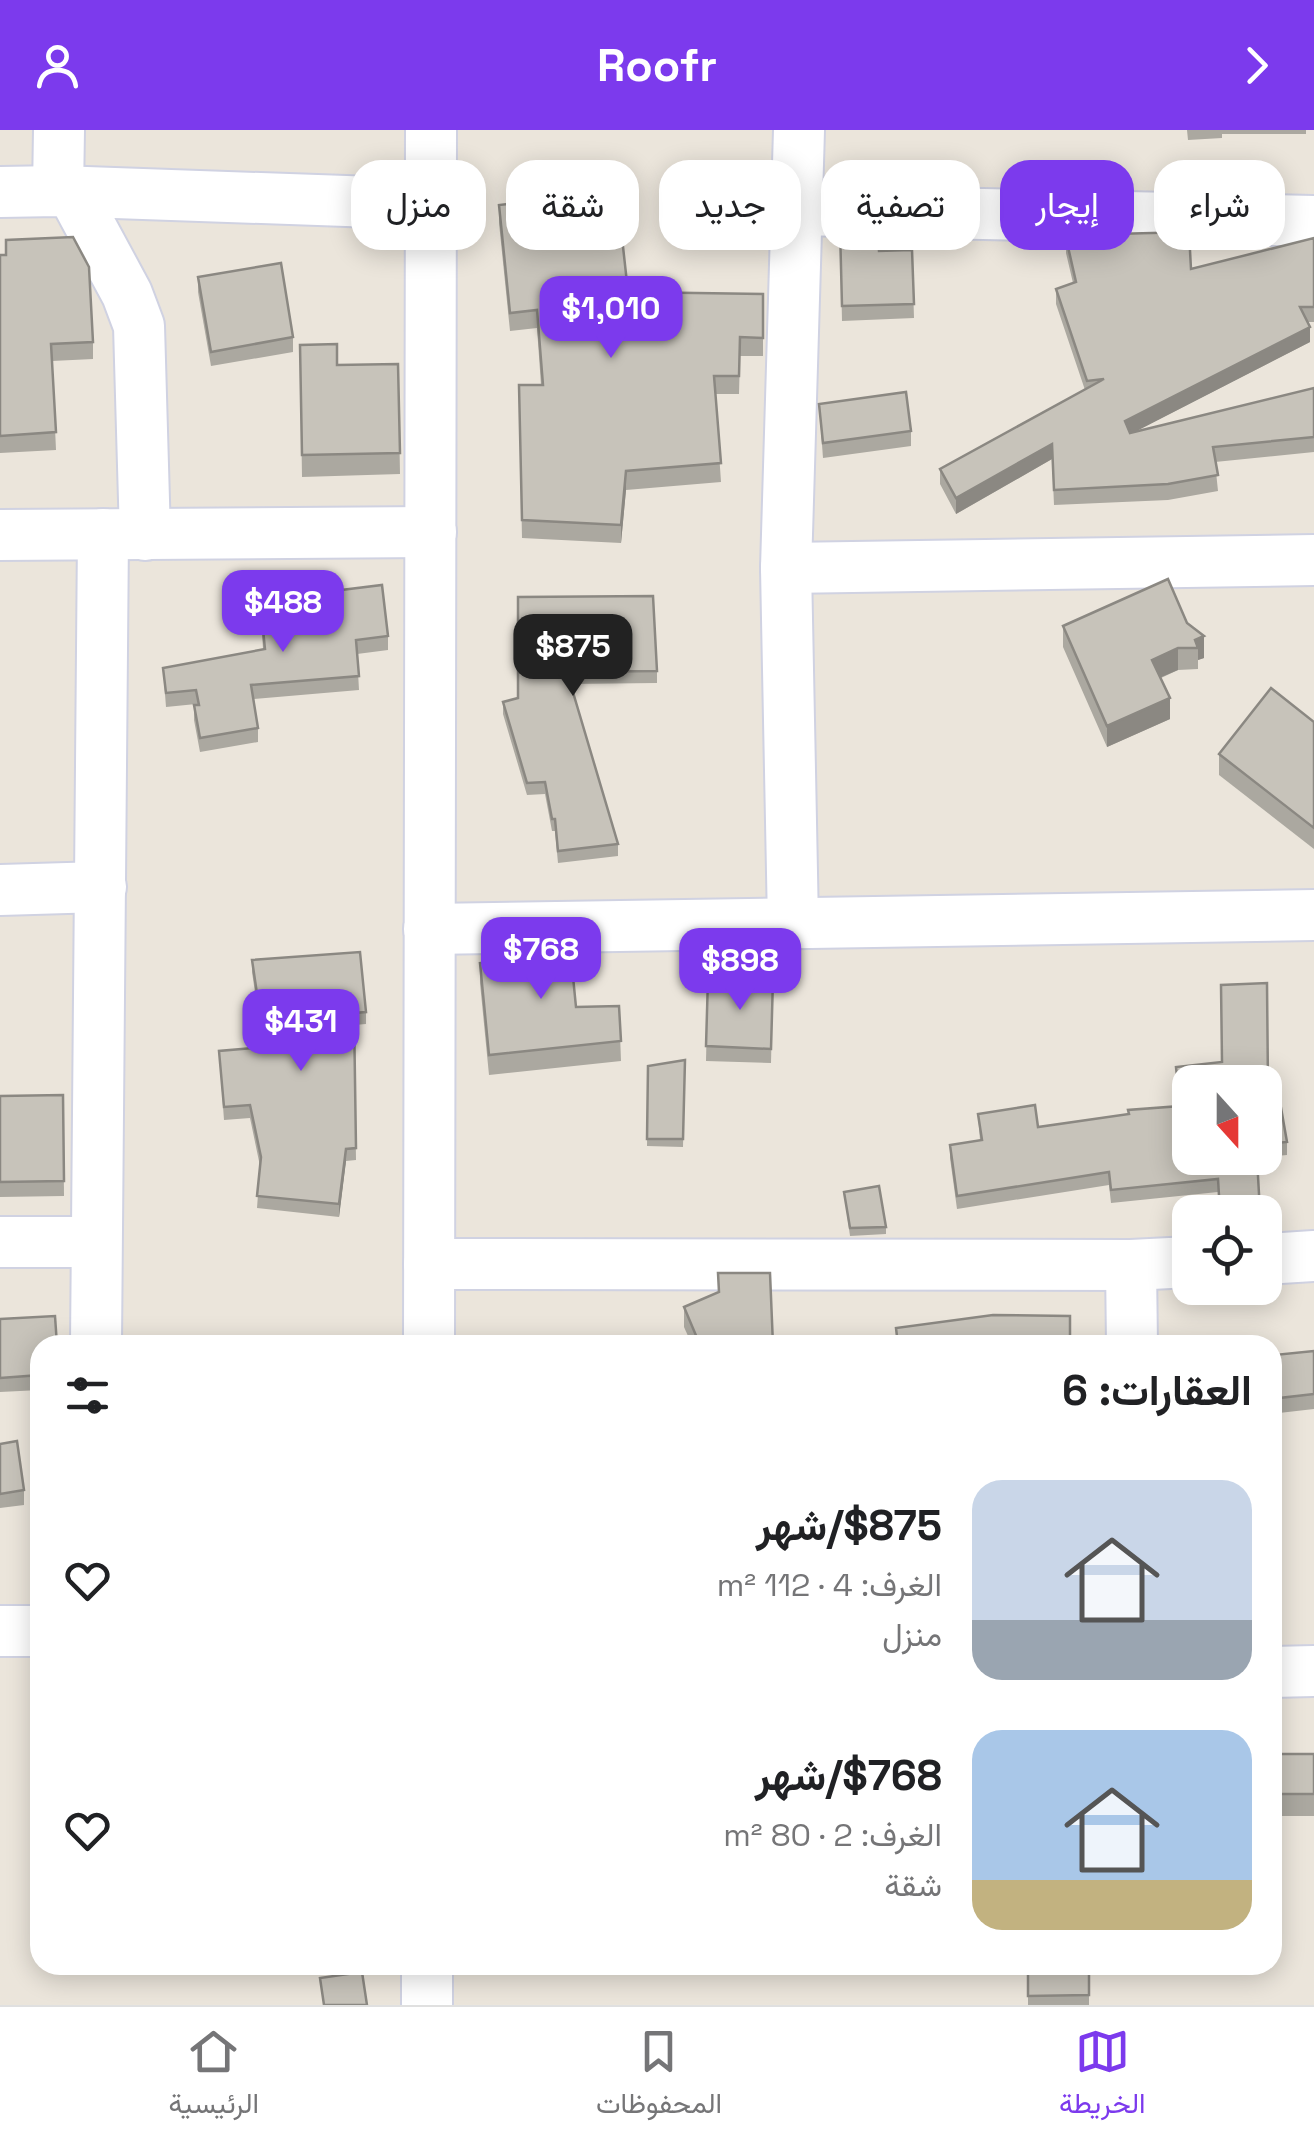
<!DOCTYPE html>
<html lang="ar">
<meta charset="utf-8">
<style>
:root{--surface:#fff;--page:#f6f6f6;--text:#202124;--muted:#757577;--line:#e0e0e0;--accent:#7c3aed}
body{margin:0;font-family:"Space Grotesk",Vazirmatn,sans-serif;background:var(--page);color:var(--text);direction:rtl;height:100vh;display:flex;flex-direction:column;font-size:38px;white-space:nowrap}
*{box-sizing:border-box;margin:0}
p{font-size:32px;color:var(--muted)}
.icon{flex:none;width:55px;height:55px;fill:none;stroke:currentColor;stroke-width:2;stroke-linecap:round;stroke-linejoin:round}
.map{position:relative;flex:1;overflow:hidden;direction:ltr}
.details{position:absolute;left:30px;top:1205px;width:1252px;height:640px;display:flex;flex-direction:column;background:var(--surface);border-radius:30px;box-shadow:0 5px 25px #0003;direction:rtl}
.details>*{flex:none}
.guide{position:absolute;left:30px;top:30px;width:1255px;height:90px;direction:rtl;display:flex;gap:20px}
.needle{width:65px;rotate:159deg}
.controls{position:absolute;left:1172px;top:935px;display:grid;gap:20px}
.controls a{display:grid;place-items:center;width:110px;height:110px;border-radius:20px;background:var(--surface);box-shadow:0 5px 25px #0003;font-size:50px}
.price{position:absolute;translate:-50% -85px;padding:0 22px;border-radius:20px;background:var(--accent);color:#fff;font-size:32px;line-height:65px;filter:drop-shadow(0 2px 5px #0008)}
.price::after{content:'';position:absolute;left:50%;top:60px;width:30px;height:22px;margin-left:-15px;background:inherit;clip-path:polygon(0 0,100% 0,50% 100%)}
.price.active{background:#222;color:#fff}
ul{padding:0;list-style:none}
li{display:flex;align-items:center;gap:30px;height:250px;padding:0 30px}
li span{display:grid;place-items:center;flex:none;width:280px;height:200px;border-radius:30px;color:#555}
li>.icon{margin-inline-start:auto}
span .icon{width:120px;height:120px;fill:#fffc;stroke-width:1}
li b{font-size:42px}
h2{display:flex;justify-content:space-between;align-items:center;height:120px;padding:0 30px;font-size:42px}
.pill{padding:0 35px;border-radius:30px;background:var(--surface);box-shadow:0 5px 25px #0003;font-size:35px;line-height:90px}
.pill.active{background:var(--accent);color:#fff}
header{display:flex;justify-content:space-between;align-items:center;height:130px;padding:0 30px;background:var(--accent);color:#fff;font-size:45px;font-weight:800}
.tab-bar{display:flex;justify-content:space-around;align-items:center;height:140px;border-top:2px solid var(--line);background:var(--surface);font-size:28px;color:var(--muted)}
.tab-bar a{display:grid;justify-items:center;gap:5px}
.tab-bar .active{color:var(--accent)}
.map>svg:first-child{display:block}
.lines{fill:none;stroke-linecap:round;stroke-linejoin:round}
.street-casing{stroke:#d0d2e2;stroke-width:54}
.street{stroke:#fff;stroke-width:50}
.wall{fill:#aba8a0}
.shaded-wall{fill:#8b8882}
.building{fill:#c7c3ba;stroke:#8b8882;stroke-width:2.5}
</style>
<header><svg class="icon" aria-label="forward" viewBox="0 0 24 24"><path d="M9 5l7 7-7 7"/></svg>Roofr<svg class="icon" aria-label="person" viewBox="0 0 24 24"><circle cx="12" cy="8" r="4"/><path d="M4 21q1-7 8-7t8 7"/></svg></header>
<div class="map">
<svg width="1314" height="1875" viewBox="0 0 1314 1875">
<rect width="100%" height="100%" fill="#ebe5db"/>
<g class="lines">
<g class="street-casing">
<g id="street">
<path d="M58,61L59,0"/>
<path d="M0,62L58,61L431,74"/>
<path d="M72,62L127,164L139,196L145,405"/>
<path d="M797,80L1314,91"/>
<path d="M0,405L431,402"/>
<path d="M786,438L1314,430"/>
<path d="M0,760L101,757"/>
<path d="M793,793L786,438L799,0"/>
<path d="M429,799L1314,785"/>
<path d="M0,1112H95"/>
<path d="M1265,1129L1314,1126"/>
<path d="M429,1134L1131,1135L1190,1132"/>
<path d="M1131,1135L1132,1215"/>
<path d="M96,1215L103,404"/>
<path d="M429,1215L431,0"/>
<path d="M0,1501H40"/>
<path d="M1272,1542L1314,1541"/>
<path d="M427,1875V1835"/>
</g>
</g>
<use href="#street" class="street"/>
</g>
<g class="wall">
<path d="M1187,0H1306V4H1222V8L1188,10Z"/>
<path d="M499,75L628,162L763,164V226H740L739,264H715L721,352L626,360L621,413L522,408L519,255H541L537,198L510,201L499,93Z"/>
<path d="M840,98L879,121L912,120L914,188L842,191Z"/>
<path d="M1114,104L1191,139L1314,108V192H1308L1310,212L1136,301L1314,258V322L1215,332L1218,361L1168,370L1054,375L1052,329L956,384L940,354V339L1085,260L1056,174V159L1073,153L1066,123V108Z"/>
<path d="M0,125L93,212V229L52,231L56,320L0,323Z"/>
<path d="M198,147L293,207V222L211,236L198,162Z"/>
<path d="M300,215L337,235L398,234L400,344L302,347Z"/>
<path d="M819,274L911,301V316L823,328Z"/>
<path d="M518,467L657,541V553L571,554L618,714V726L558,733L555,701H552L545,664L527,665L503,584V572L518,568Z"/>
<path d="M260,470L388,506V520L357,524L359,560L254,569L258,598V612L200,622L194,590V575L196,574L166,577L163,538L263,519Z"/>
<path d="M1187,493L1204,528L1198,530V539L1178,540L1161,548L1170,589L1107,617L1063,517V496Z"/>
<path d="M1314,592V719L1219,645V624Z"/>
<path d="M514,809L576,877L619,876L621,931L489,945L480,853V833L514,830Z"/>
<path d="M252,830L366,882V894L354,895L356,1030L346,1031L339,1087L257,1078L260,1036L250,988L224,990L219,921L263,917L252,842Z"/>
<path d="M708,848L773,849L771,933L706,931Z"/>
<path d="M1267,853L1268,956L1277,955L1287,1012V1025L1265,1027V952H1190V1028H1265H1257L1260,1082H1220L1218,1062L1111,1073L1109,1055L957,1079L950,1028V1015L980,1010L978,984L1035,975L1038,997L1129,984L1128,980L1179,976L1176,937L1222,932L1221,855Z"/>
<path d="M685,930L683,1017L647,1016L648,936Z"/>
<path d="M63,965L64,1066L0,1067V966Z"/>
<path d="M844,1062L886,1097V1104L850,1106Z"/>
<path d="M718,1162L773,1215H692L684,1197V1177Z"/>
<path d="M0,1189L40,1215V1260L0,1262Z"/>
<path d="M1314,1221V1279L1279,1283L1274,1240V1225Z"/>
<path d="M0,1314L24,1360V1375L0,1378Z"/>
<rect x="1272" y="1624" width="42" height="62"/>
<rect x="1028" y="1835" width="61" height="40"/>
</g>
<g class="shaded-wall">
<path d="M1310,197V212L1125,307V291Z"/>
<path d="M1052,314V329L956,384V368Z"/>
<path d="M626,341V360L621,413V395Z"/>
<path d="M1204,506V528L1198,530V518L1195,510Z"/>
<path d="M1178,518V540L1152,551V530Z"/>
<path d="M1170,568V589L1107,617V596Z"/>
<path d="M346,1019V1031L339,1087V1074Z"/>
</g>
<g class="building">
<path d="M617,62L628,162L763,164V208L740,207L739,246H714L721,333L626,341L621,395L522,390L519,255H543L537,180L510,183L499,75Z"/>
<path d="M878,97L879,121L912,120L914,174L842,176L840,98Z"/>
<path d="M1099,100H1113L1114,104L1189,102L1191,139L1314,108V177H1300L1310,197L1125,291L1130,303L1314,258V307L1213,317L1218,345L1168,354L1054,360L1052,314L956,368L940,339L1104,249L1087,251L1056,159L1076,152L1066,108Z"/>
<path d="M73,107L89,137L93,212L51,214L56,302L0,306V125H6V110Z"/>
<path d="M281,133L293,207L211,222L198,147Z"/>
<path d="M337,214V235L398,234L400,323L302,325L300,215Z"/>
<path d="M906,262L911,301L823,313L819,274Z"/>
<path d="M1168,449L1187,493L1204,506L1195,510L1198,518H1178L1152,530L1170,568L1107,596L1063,496Z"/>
<path d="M382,455L388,506L356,510L359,546L251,555L258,598L200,608L194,575H199L196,560L166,563L163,538L265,519L260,470Z"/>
<path d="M653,466L657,541L567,542L618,714L558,721L555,689H552L545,652L527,653L503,572L518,568V467Z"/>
<path d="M1271,558L1314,592V698L1219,624Z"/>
<path d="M569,806L576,877L619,876L621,911L489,925L480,833L516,829L514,809Z"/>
<path d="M360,822L366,882L354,883L356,1018L346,1019L339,1074L257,1066L261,1027L250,975L224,977L219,921L265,917L252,830Z"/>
<path d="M708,848L773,849L771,919L706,916Z"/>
<path d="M1267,853L1268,956L1277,955L1287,1012L1265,1014V952H1190V1028H1257L1260,1082H1220L1218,1049L1111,1060L1109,1042L957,1066L950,1015L982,1010L978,984L1035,975L1038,997L1129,984L1128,980L1180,976L1176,937L1222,932L1221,855Z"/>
<path d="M685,930L683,1009H647L648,936Z"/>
<path d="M63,965L64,1051L0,1052V966Z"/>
<path d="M879,1056L886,1097L850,1098L844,1062Z"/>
<path d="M718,1143H770L773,1215H700L684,1177L719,1162Z"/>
<path d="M993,1185L1070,1186V1215H898L896,1198Z"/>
<path d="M55,1186L57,1215H40V1245L0,1248V1189Z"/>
<path d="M1314,1221V1264L1279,1268L1274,1225Z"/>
<path d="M17,1311L24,1360L0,1364V1314Z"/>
<rect x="1272" y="1624" width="42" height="40"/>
<path d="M1028,1835H1089V1865L1028,1866Z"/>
<path d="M362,1842L367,1875H324L320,1848Z"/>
</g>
</svg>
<div class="controls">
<a><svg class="needle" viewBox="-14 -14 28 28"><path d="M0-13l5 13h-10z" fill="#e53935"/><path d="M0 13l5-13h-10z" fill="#757577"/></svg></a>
<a><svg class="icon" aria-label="locate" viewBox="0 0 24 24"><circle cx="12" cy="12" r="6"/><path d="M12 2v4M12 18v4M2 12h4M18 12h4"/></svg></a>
</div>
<b class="price" style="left:611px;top:231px">$1,010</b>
<b class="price" style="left:283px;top:525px">$488</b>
<b class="price active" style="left:573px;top:569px">$875</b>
<b class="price" style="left:541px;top:872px">$768</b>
<b class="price" style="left:740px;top:883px">$898</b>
<b class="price" style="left:301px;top:944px">$431</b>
<div class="guide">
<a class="pill">شراء</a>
<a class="pill active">إيجار</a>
<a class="pill">تصفية</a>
<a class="pill">جديد</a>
<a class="pill">شقة</a>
<a class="pill">منزل</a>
</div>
<section class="details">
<h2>العقارات: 6<svg class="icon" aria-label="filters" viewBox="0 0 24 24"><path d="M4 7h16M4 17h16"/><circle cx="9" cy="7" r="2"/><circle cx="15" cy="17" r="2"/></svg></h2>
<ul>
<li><span style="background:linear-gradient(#c9d6e8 70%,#9aa5b1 0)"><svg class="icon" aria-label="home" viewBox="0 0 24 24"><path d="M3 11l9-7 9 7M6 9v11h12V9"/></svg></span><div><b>$875/شهر</b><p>الغرف: 4 · 112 m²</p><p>منزل</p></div><svg class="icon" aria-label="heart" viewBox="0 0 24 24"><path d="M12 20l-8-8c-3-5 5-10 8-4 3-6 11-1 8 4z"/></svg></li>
<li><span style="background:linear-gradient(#a9c7e8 75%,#c2b280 0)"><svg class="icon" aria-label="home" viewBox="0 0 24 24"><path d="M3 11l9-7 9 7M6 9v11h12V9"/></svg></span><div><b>$768/شهر</b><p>الغرف: 2 · 80 m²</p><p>شقة</p></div><svg class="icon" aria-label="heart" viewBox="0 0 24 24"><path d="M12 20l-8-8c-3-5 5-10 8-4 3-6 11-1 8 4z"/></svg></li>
</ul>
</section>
</div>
<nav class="tab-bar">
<a class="active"><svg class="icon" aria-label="map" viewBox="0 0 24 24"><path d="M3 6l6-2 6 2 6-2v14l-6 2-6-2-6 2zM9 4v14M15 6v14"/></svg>الخريطة</a>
<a><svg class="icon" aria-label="saved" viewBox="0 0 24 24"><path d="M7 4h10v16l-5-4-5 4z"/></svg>المحفوظات</a>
<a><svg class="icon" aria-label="home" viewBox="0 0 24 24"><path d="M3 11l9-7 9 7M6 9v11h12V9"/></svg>الرئيسية</a>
</nav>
